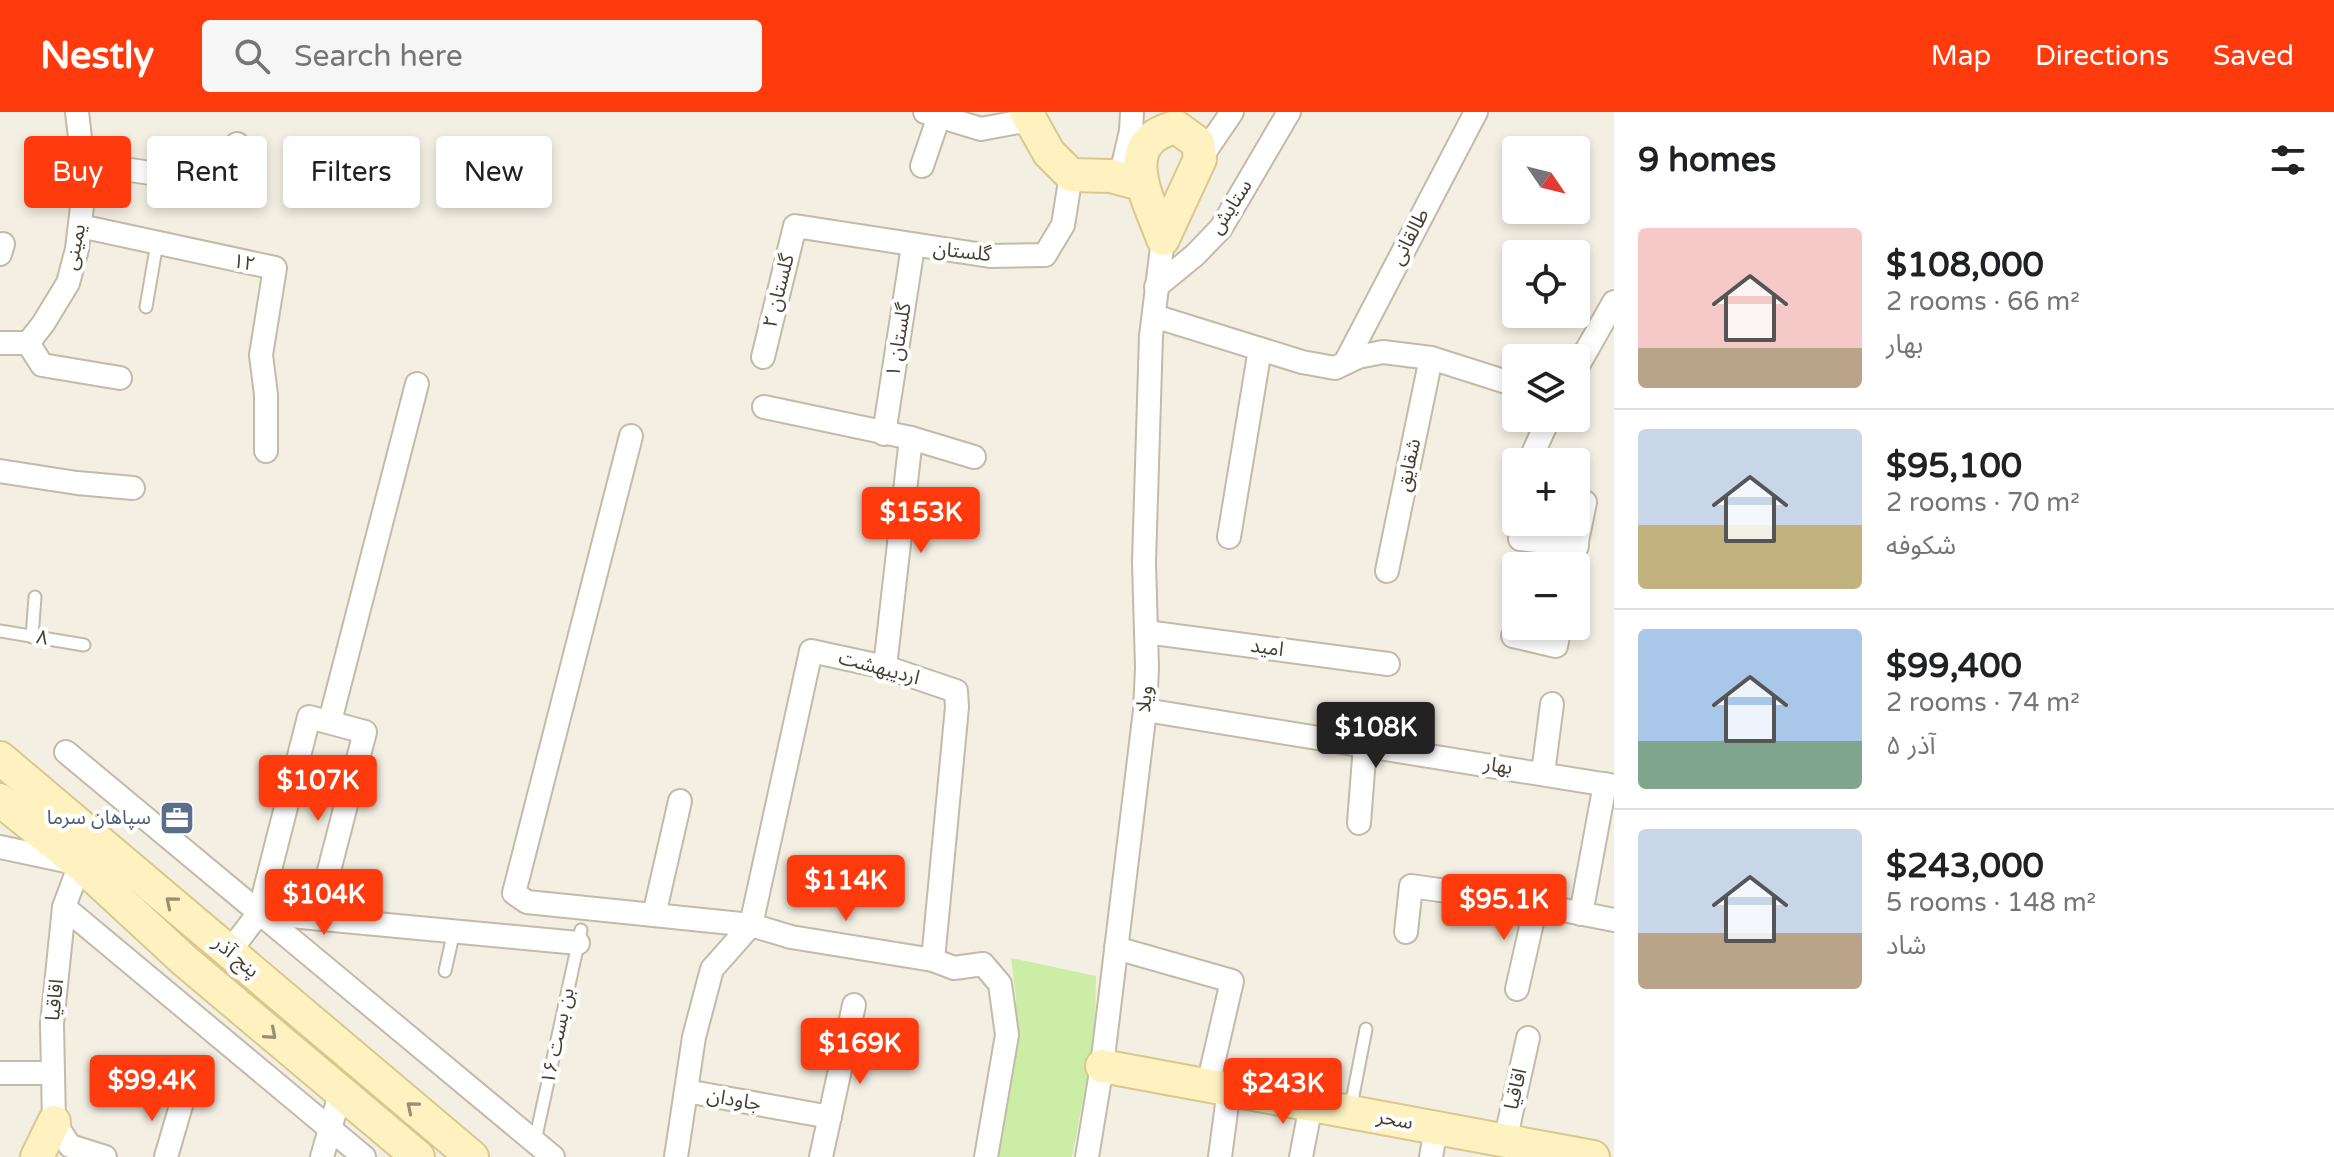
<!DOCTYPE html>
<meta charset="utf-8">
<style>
:root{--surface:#fff;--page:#f6f6f6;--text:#202124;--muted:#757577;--line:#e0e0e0;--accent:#ff3b0e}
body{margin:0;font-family:"Varela Round","Noto Sans Arabic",sans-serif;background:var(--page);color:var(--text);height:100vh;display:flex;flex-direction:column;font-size:30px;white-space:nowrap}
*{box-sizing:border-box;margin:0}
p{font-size:26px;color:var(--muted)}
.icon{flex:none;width:44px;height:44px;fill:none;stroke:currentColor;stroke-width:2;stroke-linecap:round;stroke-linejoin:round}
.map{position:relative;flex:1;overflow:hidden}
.drawer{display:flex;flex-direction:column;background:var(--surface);width:720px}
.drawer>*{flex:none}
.banner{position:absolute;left:24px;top:24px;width:760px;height:72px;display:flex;gap:16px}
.needle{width:52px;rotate:125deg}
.tools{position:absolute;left:1502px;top:24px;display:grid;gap:16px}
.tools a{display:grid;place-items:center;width:88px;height:88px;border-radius:8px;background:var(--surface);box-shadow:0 4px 12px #0003;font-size:40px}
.price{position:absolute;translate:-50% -68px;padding:0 18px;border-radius:8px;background:var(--accent);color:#fff;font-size:26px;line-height:52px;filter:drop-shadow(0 2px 4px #0008)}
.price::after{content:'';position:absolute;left:50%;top:48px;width:24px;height:18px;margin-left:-12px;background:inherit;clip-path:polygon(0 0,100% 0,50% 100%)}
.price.on{background:#222;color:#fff}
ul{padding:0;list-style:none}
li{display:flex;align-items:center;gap:24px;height:200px;padding:0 24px}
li+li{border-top:2px solid var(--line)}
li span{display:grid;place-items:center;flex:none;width:224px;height:160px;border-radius:8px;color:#555}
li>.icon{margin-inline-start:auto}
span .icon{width:96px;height:96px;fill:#fffc;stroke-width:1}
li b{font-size:34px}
h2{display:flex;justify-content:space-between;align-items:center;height:96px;padding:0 24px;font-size:34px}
.tag{padding:0 28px;border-radius:8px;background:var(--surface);box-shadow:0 4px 12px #0003;font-size:28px;line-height:72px}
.tag.on{background:var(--accent);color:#fff}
header{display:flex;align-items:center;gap:48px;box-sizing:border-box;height:112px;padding:0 40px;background:var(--accent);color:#fff}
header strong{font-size:38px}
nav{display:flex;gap:44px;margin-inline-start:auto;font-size:28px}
.search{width:560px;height:72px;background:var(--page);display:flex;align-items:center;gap:20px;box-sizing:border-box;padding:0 28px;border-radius:8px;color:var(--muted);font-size:30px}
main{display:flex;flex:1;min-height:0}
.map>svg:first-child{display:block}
.green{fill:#cbeda6}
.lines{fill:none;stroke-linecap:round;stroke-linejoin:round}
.lane-casing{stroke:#c3baa7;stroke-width:15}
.street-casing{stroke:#c3baa7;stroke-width:26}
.secondary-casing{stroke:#d9c88d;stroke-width:36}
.lane{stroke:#fff;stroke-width:11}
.street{stroke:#fff;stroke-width:22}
.secondary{stroke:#fff2c1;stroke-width:32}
.oneway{stroke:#999072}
.labels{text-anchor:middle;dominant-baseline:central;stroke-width:8;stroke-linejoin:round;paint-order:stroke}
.street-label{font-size:20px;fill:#463f32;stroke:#fff}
.service-label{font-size:20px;fill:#4e5e75;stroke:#fff;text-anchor:end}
</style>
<header>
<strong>Nestly</strong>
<div class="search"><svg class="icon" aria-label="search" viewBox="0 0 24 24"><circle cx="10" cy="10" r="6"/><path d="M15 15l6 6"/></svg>Search here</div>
<nav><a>Map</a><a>Directions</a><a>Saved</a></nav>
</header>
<main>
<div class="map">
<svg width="1614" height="1045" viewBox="0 0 1614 1045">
<rect width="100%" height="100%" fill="#f4efe3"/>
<path class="green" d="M1011,846L1096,864L1095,927L1072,1045H991L1014,932L1016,886Z"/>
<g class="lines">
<g class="lane-casing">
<g id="lane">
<path d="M146,195L157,131"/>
<path d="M0,519L84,533"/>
<path d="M32,525L35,485"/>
<path d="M445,859L454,819"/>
<path d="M1350,999L1366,917"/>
<path d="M535,1029L581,818"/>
</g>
</g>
<g class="street-casing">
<g id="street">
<path d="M925,0L981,17L1029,8"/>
<path d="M1200,47L1232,0"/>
<path d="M83,51L225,72L237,32"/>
<path d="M922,54L939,4"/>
<path d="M1120,66L1131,19L1132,0"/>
<path d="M80,114L275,156L261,243L266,283V339"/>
<path d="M0,142L3,132"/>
<path d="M1156,175L1195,143L1221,116L1289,0"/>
<path d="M1154,204L1302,250L1335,256L1358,245L1383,240L1431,246L1516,273"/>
<path d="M0,231H28L43,212L68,171L77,137L85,69L77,0"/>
<path d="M28,231L42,253L120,266"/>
<path d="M763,245L795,114L990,144L1045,143L1063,113L1071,63"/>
<path d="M1345,251L1476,0"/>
<path d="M1576,257L1614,190"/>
<path d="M764,295L911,326L974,345"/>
<path d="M884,322L913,134"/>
<path d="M631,324L514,781L527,790L751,813L811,539L885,555L956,579L957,595L933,848"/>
<path d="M1529,350L1549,306"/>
<path d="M0,359L77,371L133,376"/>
<path d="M1229,425L1260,237"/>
<path d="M1520,427L1577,434"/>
<path d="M1572,454L1585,390L1576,386"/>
<path d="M1387,459L1431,246"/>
<path d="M1146,520L1388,552"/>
<path d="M1513,524L1556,534L1560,514"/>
<path d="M885,555L911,326"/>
<path d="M1145,598L1614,674"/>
<path d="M330,609L417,272"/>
<path d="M66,640L553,1045"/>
<path d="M1543,661L1552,592"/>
<path d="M1359,711L1365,633"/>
<path d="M0,735L80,752L64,795L52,912L54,1010L70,1034L105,1045"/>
<path d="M64,795L364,1045"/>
<path d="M259,801L309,605L365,620L317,805"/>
<path d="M1581,802L1605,672"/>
<path d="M654,803L680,689"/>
<path d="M1406,820L1411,774L1518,789L1614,808"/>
<path d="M1116,836L1232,869L1208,973"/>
<path d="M229,840L259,801L578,831"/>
<path d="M1517,877L1536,793"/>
<path d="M0,961H51"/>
<path d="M686,979L830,1005"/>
<path d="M1505,1029L1528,926"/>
<path d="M166,1045L182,990"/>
<path d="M322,1045L340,982"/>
<path d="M676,1045L694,925L712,857L751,813L791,825L933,848L954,856L983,852L1000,872L1007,923L986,1045"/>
<path d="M821,1045L854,893"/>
<path d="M1087,1045L1102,954L1145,598L1147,556L1144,450L1151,224L1163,127"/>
<path d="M1220,1045L1229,977"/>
<path d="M1301,1045L1311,993"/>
<path d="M1431,1045L1436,1016"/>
</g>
</g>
<g class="secondary-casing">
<g id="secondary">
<path d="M1026,0L1049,41L1071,63L1111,64L1141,72"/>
<path d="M1176,15L1198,31L1200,47L1163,127C1149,88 1114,30 1176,15Z"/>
<path d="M0,646L472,1045"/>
<path d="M0,688L80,752L185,849L418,1045"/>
<path d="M1102,954L1593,1045"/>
<path d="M37,1045L54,1010"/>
</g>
</g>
<use href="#lane" class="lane"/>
<use href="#street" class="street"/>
<use href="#secondary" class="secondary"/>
</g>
<defs><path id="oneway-chevron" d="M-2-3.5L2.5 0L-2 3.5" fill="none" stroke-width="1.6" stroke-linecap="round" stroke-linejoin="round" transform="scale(2)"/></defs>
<g class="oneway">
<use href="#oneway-chevron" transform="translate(171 790) rotate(-140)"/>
<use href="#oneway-chevron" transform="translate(271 922) rotate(41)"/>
<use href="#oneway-chevron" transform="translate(412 995) rotate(-140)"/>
</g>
<defs>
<g id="office-square" transform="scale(1.8)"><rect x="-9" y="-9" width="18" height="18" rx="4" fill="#5c6f8a" stroke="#fff"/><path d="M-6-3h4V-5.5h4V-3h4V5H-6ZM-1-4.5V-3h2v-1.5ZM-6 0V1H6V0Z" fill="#fff"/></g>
</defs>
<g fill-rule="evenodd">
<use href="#office-square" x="177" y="706"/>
</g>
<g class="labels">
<g class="street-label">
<text transform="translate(1231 95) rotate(-57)">ستایش</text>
<text transform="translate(1410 125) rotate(-62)">طالقانی</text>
<text transform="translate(75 135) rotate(-79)">یمینی</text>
<text transform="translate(962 140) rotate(6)">گلستان</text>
<text transform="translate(244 151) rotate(11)">۱۲</text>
<text transform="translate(779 179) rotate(-76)">گلستان ۲</text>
<text transform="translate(899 228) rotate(-81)">گلستان ۱</text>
<text transform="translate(1409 353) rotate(-78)">شقایق</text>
<text transform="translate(42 526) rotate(9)">۸</text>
<text transform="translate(1267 536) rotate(8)">امید</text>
<text transform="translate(879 556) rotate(15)">اردیبهشت</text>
<text transform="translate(1145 587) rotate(-86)">ویلا</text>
<text transform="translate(1498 654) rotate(9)">بهار</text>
<text transform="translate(236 845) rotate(40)">پنج آذر</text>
<text transform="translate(55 888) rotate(-84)">اقاقیا</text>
<text transform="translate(558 924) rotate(-78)">بن بست ۱۶</text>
<text transform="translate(1516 977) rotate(-77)">اقاقیا</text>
<text transform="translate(734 988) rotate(10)">جاودان</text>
<text transform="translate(1395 1008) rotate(11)">سحر</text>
</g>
<g class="service-label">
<text x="151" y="706">سپاهان سرما</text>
</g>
</g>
</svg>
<div class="tools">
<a><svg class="needle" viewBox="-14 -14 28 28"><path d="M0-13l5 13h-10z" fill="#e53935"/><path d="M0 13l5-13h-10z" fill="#757577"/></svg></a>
<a><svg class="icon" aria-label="locate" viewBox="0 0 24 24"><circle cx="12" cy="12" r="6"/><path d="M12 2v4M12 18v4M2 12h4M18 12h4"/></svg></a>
<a><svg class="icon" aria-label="layers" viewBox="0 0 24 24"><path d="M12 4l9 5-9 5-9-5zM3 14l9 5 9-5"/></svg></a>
<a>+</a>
<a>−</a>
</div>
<b class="price" style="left:921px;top:443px">$153K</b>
<b class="price on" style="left:1376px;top:658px">$108K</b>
<b class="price" style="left:318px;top:711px">$107K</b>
<b class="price" style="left:846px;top:811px">$114K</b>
<b class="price" style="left:324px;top:825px">$104K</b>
<b class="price" style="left:1504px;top:830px">$95.1K</b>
<b class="price" style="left:860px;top:974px">$169K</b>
<b class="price" style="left:152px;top:1011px">$99.4K</b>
<b class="price" style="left:1283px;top:1014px">$243K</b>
<div class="banner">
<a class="tag on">Buy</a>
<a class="tag">Rent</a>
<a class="tag">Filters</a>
<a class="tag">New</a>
</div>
</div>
<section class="drawer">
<h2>9 homes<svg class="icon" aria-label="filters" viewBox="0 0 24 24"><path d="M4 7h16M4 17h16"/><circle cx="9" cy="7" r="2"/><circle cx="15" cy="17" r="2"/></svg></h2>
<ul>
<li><span style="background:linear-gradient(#f6c9c9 75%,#b9a48a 0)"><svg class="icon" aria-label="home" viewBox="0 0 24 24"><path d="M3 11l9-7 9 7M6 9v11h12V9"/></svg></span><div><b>$108,000</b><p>2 rooms · 66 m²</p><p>بهار</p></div></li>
<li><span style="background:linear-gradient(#c9d6e8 60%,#c2b280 0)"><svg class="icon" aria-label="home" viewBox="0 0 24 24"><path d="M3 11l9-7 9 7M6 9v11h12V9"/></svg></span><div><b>$95,100</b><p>2 rooms · 70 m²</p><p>شکوفه</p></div></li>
<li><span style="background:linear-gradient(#a9c7e8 70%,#7fa58c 0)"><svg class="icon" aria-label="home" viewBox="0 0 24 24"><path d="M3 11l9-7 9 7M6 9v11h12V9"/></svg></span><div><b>$99,400</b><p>2 rooms · 74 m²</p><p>آذر ۵</p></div></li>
<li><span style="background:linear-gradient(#c9d6e8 65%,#b9a48a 0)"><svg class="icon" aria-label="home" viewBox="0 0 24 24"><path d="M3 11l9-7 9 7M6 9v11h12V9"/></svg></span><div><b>$243,000</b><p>5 rooms · 148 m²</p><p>شاد</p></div></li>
</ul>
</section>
</main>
